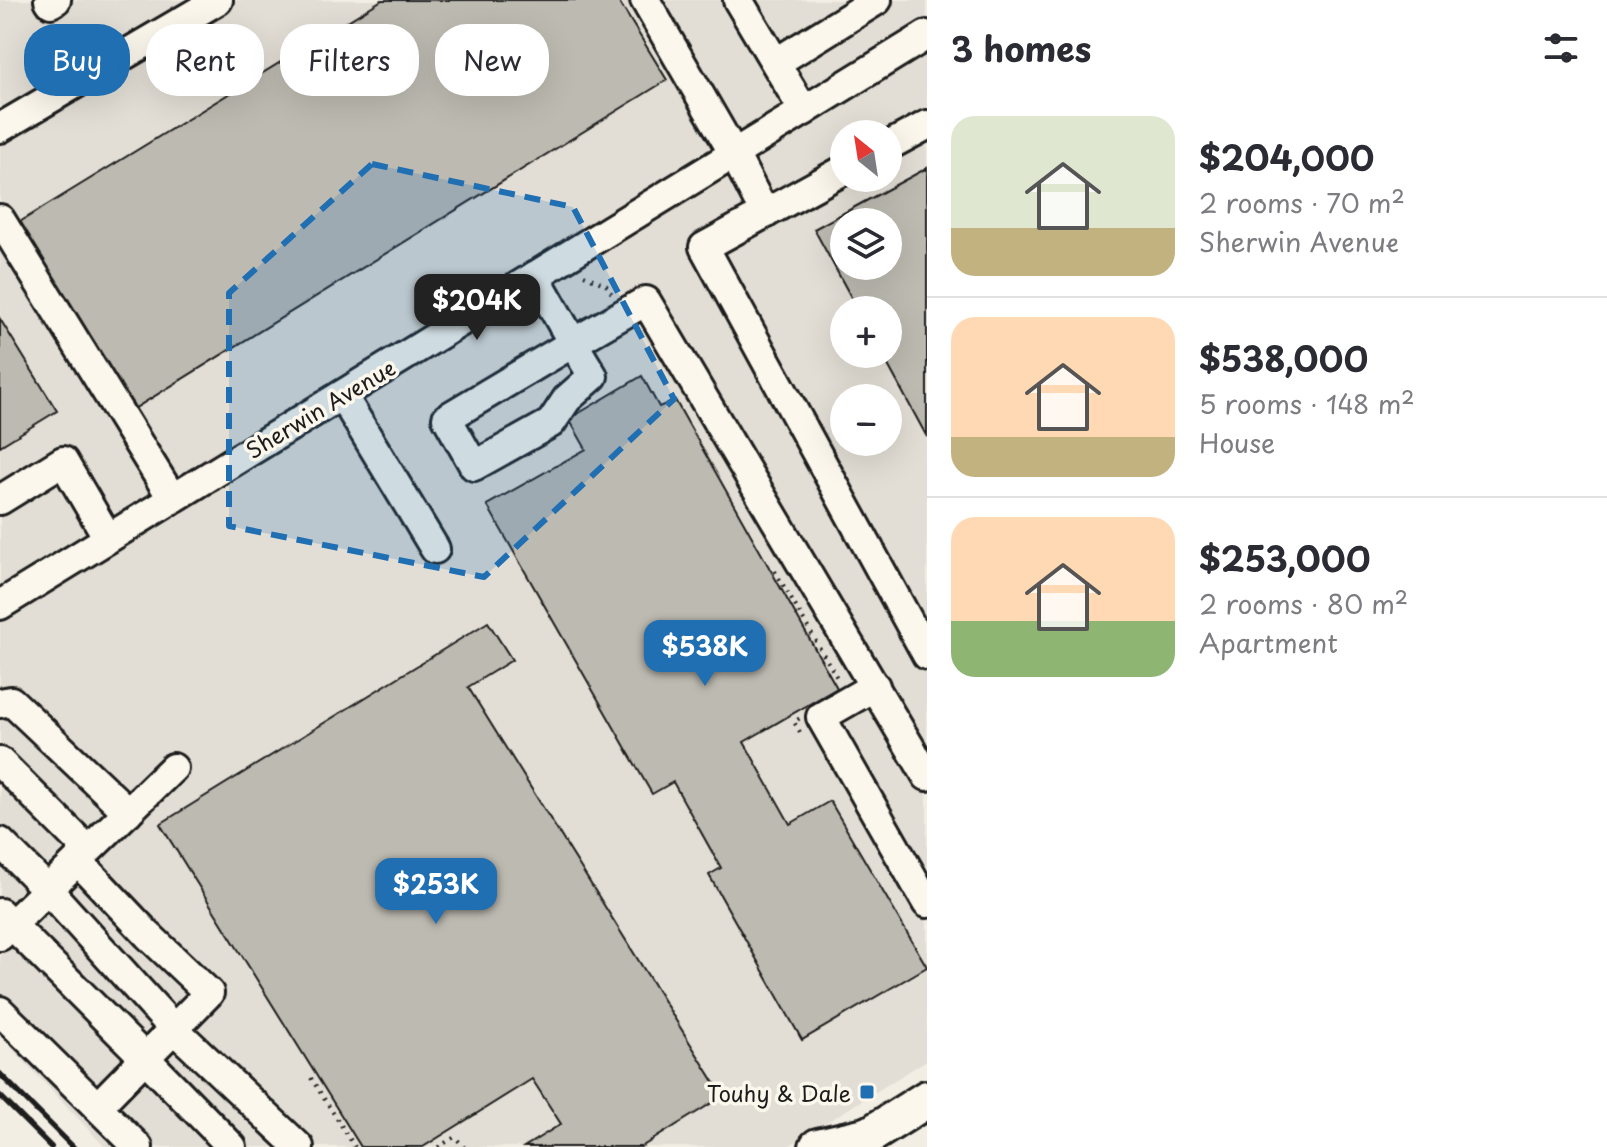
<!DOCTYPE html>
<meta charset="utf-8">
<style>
:root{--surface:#fff;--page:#f2f2f3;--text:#2b2b33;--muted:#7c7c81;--line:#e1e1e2;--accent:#1f6fb2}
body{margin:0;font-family:"Playpen Sans",sans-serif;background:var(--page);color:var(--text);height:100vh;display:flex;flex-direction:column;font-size:30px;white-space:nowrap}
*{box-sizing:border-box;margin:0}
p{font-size:26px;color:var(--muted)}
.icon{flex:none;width:44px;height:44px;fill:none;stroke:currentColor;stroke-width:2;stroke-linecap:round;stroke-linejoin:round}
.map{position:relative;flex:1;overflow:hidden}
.drawer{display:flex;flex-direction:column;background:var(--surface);width:680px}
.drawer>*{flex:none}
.top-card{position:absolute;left:24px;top:24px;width:760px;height:72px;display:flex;gap:16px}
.needle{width:52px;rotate:330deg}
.controls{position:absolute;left:830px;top:120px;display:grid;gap:16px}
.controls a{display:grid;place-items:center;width:72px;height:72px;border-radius:50%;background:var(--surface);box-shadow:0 8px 32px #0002;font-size:40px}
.price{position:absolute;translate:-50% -68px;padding:0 18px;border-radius:16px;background:var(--accent);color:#fff;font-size:26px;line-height:52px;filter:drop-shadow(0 2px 4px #0008)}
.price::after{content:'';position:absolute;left:50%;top:48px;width:24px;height:18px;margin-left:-12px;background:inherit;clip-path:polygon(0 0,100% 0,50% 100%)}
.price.active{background:#222;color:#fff}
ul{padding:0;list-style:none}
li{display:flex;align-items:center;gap:24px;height:200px;padding:0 24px}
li+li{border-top:2px solid var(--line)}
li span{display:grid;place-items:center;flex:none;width:224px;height:160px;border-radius:24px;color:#555}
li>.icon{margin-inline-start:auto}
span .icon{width:96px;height:96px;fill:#fffc;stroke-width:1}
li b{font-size:34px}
h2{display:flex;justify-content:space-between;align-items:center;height:96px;padding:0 24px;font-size:34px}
.chip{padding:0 28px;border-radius:32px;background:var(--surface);box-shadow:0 8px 32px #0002;font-size:28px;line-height:72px}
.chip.active{background:var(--accent);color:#fff}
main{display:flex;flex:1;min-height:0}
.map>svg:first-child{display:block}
.built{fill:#e2ded5;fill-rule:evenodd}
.building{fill:#bdbab1;stroke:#1c1c1c;stroke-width:2;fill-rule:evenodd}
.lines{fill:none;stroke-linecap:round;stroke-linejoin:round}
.minor-casing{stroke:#1c1c1c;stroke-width:34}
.major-casing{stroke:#1c1c1c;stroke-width:42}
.path{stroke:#1c1c1c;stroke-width:4;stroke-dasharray:2 6;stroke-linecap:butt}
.minor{stroke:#fbf7ec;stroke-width:28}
.major{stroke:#fbf7ec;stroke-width:36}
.rail{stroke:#1c1c1c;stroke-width:6}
.marked{fill:#1f6fb2;fill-opacity:0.2;stroke:#1f6fb2;stroke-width:6;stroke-dasharray:16 10;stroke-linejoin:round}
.poi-dot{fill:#1f6fb2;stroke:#fbf7ec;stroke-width:3}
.labels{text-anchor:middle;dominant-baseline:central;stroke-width:7;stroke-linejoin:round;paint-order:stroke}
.street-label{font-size:22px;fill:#1c1c1c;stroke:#fbf7ec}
.poi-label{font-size:22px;fill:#1c1c1c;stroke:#fbf7ec;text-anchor:end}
</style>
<main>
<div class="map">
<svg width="927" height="1147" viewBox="0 0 927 1147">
<rect width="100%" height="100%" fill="#f2eee4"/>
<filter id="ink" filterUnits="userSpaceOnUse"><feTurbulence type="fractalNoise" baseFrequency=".0125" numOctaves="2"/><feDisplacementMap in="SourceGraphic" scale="16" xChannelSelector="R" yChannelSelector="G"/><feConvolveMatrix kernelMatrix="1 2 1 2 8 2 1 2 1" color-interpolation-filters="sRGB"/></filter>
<g filter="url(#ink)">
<path class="built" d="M0,0H927V1060L787,1147H105L0,1036ZM844,134H888V178H844ZM844,222H888V266H844ZM844,310H888V354H844ZM844,398H888V442H844Z"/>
<g class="building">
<path d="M382,0H618L667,80L132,410L18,223Z"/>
<path d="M927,168V437L882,354H888V310H858L814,229ZM844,222H888V266H844Z"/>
<path d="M0,319L57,411L0,446Z"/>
<path d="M642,376L659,407L675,400L837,688L744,742L790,824L830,801L927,967L802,1040L709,875L721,868L673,782L652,794L487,505L586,449L569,419Z"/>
<path d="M488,622L512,660L468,687L723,1096L641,1147H524L561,1124L532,1079L423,1147H361L160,824Z"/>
</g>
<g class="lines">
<g class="minor-casing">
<g id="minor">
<path d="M49,0L51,3L56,0"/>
<path d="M645,0L734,154L765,214"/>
<path d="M738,0L804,111"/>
<path d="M777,62L877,0"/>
<path d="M0,128L218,0"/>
<path d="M888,146L927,125"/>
<path d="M844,170L704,247L927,655"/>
<path d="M0,219L172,498"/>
<path d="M535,276L573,343L646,301L927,776"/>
<path d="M573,343L593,376L567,399L551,423L474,466L447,418Z"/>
<path d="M342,395L435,549"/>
<path d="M0,500L63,461L108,538"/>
<path d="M0,605L927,35"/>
<path d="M875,686L821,717L927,903"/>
<path d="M0,703L11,701L128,812"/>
<path d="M0,762L88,850"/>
<path d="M0,842L48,890L174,1029L299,1147"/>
<path d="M78,861L148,935L209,993L145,1058L232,1147"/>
<path d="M0,913L145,1058L98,1106"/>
<path d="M0,936L173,768"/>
<path d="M0,1011L138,1147"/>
</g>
</g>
<g class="major-casing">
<g id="major">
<path d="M818,1147L870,1135"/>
<path d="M858,1147L870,1135L927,1099"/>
</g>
</g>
<g class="path">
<path d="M584,275L606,285L612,294"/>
<path d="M775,571L839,681"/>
<path d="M800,732L794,722L800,718"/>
<path d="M311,1078L355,1147"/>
<path d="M438,1147L455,1137L464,1147"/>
</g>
<use href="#minor" class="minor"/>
<use href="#major" class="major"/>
<g class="rail">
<path d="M0,1074L73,1147"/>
<path d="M0,1096L51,1147"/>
</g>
</g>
</g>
<path class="marked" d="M372,164L573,207L674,399L484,577L229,526V293Z"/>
<rect class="poi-dot" x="859" y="1084" width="16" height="16" rx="4"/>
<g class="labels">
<g class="street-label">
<text transform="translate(320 408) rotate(-31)">Sherwin Avenue</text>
</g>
<g class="poi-label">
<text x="851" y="1092">Touhy &amp; Dale</text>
</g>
</g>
</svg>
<div class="controls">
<a><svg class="needle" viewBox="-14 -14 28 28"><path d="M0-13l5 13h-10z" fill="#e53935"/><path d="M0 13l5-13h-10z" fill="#7c7c81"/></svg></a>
<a><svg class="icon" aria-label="layers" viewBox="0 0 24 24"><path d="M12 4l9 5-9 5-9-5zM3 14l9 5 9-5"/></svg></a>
<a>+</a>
<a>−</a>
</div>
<b class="price active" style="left:477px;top:342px">$204K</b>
<b class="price" style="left:705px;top:688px">$538K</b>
<b class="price" style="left:436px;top:926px">$253K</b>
<div class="top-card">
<a class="chip active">Buy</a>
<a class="chip">Rent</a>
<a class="chip">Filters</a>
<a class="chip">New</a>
</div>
</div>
<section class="drawer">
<h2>3 homes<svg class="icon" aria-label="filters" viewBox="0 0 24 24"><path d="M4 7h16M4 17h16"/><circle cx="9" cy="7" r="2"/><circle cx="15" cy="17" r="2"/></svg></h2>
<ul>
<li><span style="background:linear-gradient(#dfe7d0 70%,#c2b280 0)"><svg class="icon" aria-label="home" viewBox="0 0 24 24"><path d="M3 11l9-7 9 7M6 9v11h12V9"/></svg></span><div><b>$204,000</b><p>2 rooms · 70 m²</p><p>Sherwin Avenue</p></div></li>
<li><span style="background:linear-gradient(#ffd9b3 75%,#c2b280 0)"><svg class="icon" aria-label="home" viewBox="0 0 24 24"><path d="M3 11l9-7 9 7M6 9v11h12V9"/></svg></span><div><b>$538,000</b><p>5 rooms · 148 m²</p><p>House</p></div></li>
<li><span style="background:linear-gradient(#ffd9b3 65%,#8fb573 0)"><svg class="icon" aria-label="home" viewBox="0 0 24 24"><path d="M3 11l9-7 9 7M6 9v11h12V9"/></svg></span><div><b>$253,000</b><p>2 rooms · 80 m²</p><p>Apartment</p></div></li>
</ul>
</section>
</main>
